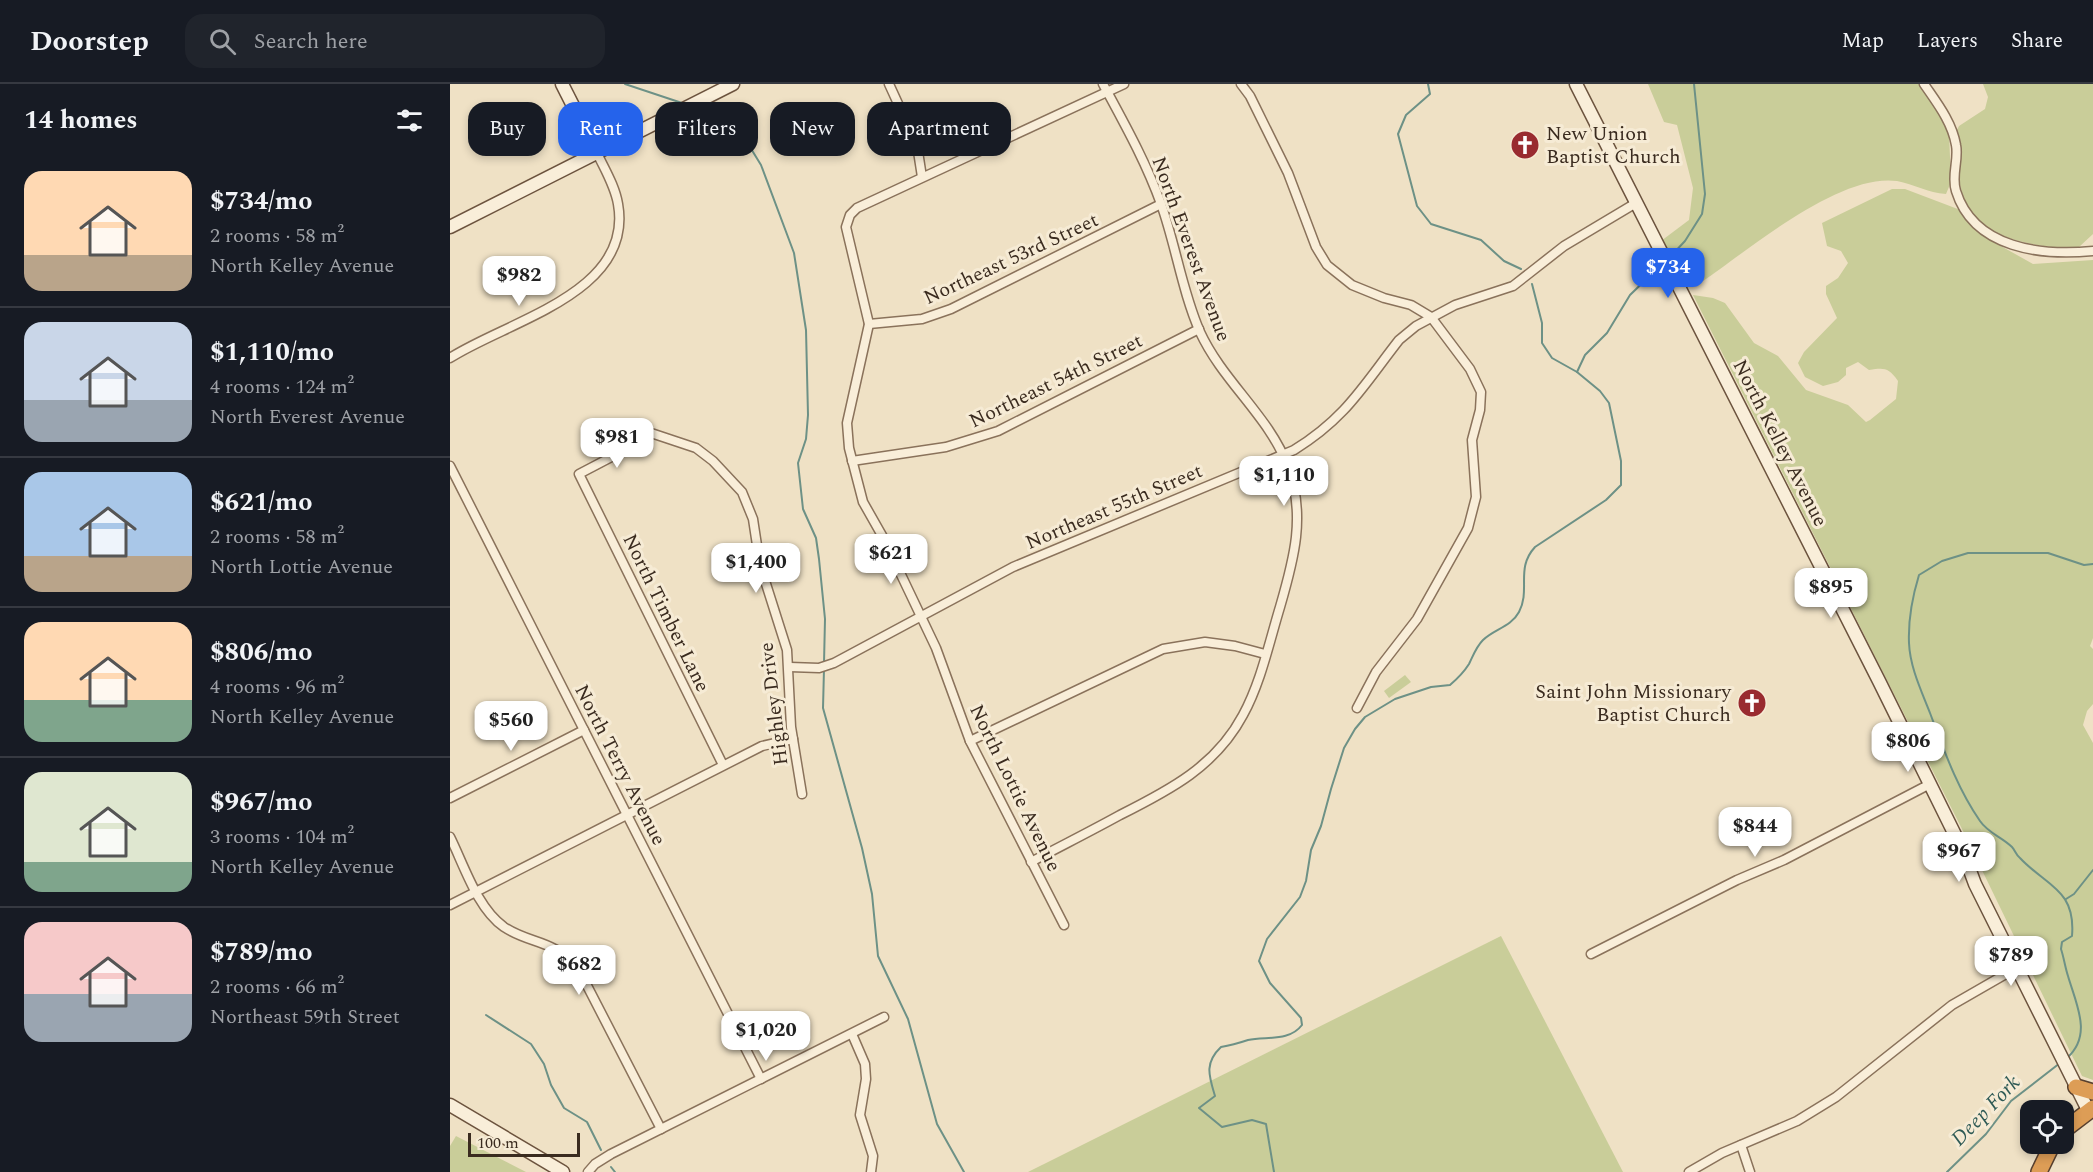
<!DOCTYPE html>
<meta charset="utf-8">
<style>
:root{--surface:#171b24;--page:#20242c;--text:#f1f3f6;--muted:#9ea1a6;--line:#363941;--accent:#2563eb}
body{margin:0;font-family:Spectral,serif;background:var(--page);color:var(--text);height:100vh;display:flex;flex-direction:column;font-size:22px;white-space:nowrap}
*{box-sizing:border-box;margin:0}
p{font-size:20px;color:var(--muted)}
.icon{flex:none;width:33px;height:33px;fill:none;stroke:currentColor;stroke-width:2;stroke-linecap:round;stroke-linejoin:round}
.map{position:relative;flex:1;overflow:hidden}
.drawer{display:flex;flex-direction:column;background:var(--surface);width:450px}
.drawer>*{flex:none}
.hud{position:absolute;left:18px;top:18px;width:570px;height:54px;display:flex;gap:12px}
.tools{position:absolute;left:1570px;top:1016px;display:grid;gap:12px}
.tools a{display:grid;place-items:center;width:54px;height:54px;border-radius:12px;background:var(--surface);box-shadow:0 3px 9px #0003;font-size:30px}
.scale{position:absolute;left:18px;bottom:15px;width:112px;box-sizing:border-box;padding-left:6px;border:3px solid #3a2b1f;border-top:0;font-size:16px;line-height:21px;white-space:nowrap;color:#3a2b1f;-webkit-text-stroke:4px #f6ebd5;paint-order:stroke}
.price{position:absolute;translate:-50% -51px;padding:0 14px;border-radius:12px;background:#fff;color:#222;font-size:20px;line-height:39px;filter:drop-shadow(0 2px 3px #0008)}
.price::after{content:'';position:absolute;left:50%;top:36px;width:18px;height:14px;margin-left:-9px;background:inherit;clip-path:polygon(0 0,100% 0,50% 100%)}
.price.active{background:var(--accent);color:#fff}
ul{padding:0;list-style:none}
li{display:flex;align-items:center;gap:18px;height:150px;padding:0 24px}
li+li{border-top:2px solid var(--line)}
li span{display:grid;place-items:center;flex:none;width:168px;height:120px;border-radius:18px;color:#555}
li>.icon{margin-inline-start:auto}
span .icon{width:72px;height:72px;fill:#fffc;stroke-width:1}
li b{font-size:26px}
h2{display:flex;justify-content:space-between;align-items:center;height:72px;padding:0 24px;font-size:26px}
.chip{padding:0 21px;border-radius:18px;background:var(--surface);box-shadow:0 3px 9px #0003;font-size:21px;line-height:54px}
.chip.active{background:var(--accent);color:#fff}
header{display:flex;align-items:center;gap:36px;box-sizing:border-box;height:84px;padding:0 30px;background:var(--surface);border-bottom:2px solid var(--line)}
header strong{font-size:28px}
nav{display:flex;gap:33px;margin-inline-start:auto;font-size:21px}
.search{width:420px;height:54px;background:var(--page);display:flex;align-items:center;gap:15px;box-sizing:border-box;padding:0 21px;border-radius:18px;color:var(--muted);font-size:22px}
main{display:flex;flex:1;min-height:0}
.map>svg:first-child{display:block}
.green{fill:#c9cd99}
.lines{fill:none;stroke-linecap:round;stroke-linejoin:round}
.stream{stroke:#6d9186;stroke-width:2}
.street-casing{stroke:#8a725b;stroke-width:11}
.secondary-casing{stroke:#6c533e;stroke-width:15}
.highway-casing{stroke:#58402f;stroke-width:18}
.street{stroke:#f9eed9;stroke-width:8}
.secondary{stroke:#f9eed9;stroke-width:12}
.highway{stroke:#dd9d56;stroke-width:15}
.labels{text-anchor:middle;dominant-baseline:central;stroke-width:6;stroke-linejoin:round;paint-order:stroke}
.poi-label{font-size:20px;fill:#3a2b1f;stroke:#f6ebd5;text-anchor:start}
.street-label{font-size:20px;fill:#3a2b1f;stroke:#f6ebd5}
.water-label{font-size:21px;font-style:italic;fill:#2e5a55;stroke:#f6ebd5}
</style>
<header>
<strong>Doorstep</strong>
<div class="search"><svg class="icon" aria-label="search" viewBox="0 0 24 24"><circle cx="10" cy="10" r="6"/><path d="M15 15l6 6"/></svg>Search here</div>
<nav><a>Map</a><a>Layers</a><a>Share</a></nav>
</header>
<main>
<section class="drawer">
<h2>14 homes<svg class="icon" aria-label="filters" viewBox="0 0 24 24"><path d="M4 7h16M4 17h16"/><circle cx="9" cy="7" r="2"/><circle cx="15" cy="17" r="2"/></svg></h2>
<ul>
<li><span style="background:linear-gradient(#ffd9b3 70%,#b9a48a 0)"><svg class="icon" aria-label="home" viewBox="0 0 24 24"><path d="M3 11l9-7 9 7M6 9v11h12V9"/></svg></span><div><b>$734/mo</b><p>2 rooms · 58 m²</p><p>North Kelley Avenue</p></div></li>
<li><span style="background:linear-gradient(#c9d6e8 65%,#9aa5b1 0)"><svg class="icon" aria-label="home" viewBox="0 0 24 24"><path d="M3 11l9-7 9 7M6 9v11h12V9"/></svg></span><div><b>$1,110/mo</b><p>4 rooms · 124 m²</p><p>North Everest Avenue</p></div></li>
<li><span style="background:linear-gradient(#a9c7e8 70%,#b9a48a 0)"><svg class="icon" aria-label="home" viewBox="0 0 24 24"><path d="M3 11l9-7 9 7M6 9v11h12V9"/></svg></span><div><b>$621/mo</b><p>2 rooms · 58 m²</p><p>North Lottie Avenue</p></div></li>
<li><span style="background:linear-gradient(#ffd9b3 65%,#7fa58c 0)"><svg class="icon" aria-label="home" viewBox="0 0 24 24"><path d="M3 11l9-7 9 7M6 9v11h12V9"/></svg></span><div><b>$806/mo</b><p>4 rooms · 96 m²</p><p>North Kelley Avenue</p></div></li>
<li><span style="background:linear-gradient(#dfe7d0 75%,#7fa58c 0)"><svg class="icon" aria-label="home" viewBox="0 0 24 24"><path d="M3 11l9-7 9 7M6 9v11h12V9"/></svg></span><div><b>$967/mo</b><p>3 rooms · 104 m²</p><p>North Kelley Avenue</p></div></li>
<li><span style="background:linear-gradient(#f6c9c9 60%,#9aa5b1 0)"><svg class="icon" aria-label="home" viewBox="0 0 24 24"><path d="M3 11l9-7 9 7M6 9v11h12V9"/></svg></span><div><b>$789/mo</b><p>2 rooms · 66 m²</p><p>Northeast 59th Street</p></div></li>
</ul>
</section>
<div class="map">
<svg width="1643" height="1088" viewBox="0 0 1643 1088">
<rect width="100%" height="100%" fill="#efe1c5"/>
<g class="green">
<path d="M1198,0H1471L1499,48L1501,98L1496,110C1478,109 1464,100 1447,97C1389,89 1300,165 1253,197L1234,201L1211,157L1239,136L1243,104L1227,41L1214,38Z"/>
<path d="M1533,0H1643V150L1629,163C1612,165 1595,163 1578,159C1532,150 1509,126 1507,78C1507,68 1505,57 1507,46L1509,42L1535,25L1538,13Z"/>
<path d="M1442,105H1455L1513,127L1533,152L1583,180L1643,176V554L1640,562L1643,565V620L1637,627L1633,641L1643,659V996L1632,992L1513,747L1243,211L1263,214L1275,219L1304,259L1328,272L1356,306L1398,321L1416,338L1420,336L1446,315L1448,297C1438,283 1434,284 1419,286L1408,278L1396,284V291L1388,298L1373,302L1355,293L1348,279L1354,268L1387,234L1376,210V202L1388,194L1398,179L1391,167L1377,162L1372,139Z"/>
<path d="M955,591L961,598L939,614L934,607Z"/>
<path d="M1051,852L1173,1088H578Z"/>
<path d="M6,1052L76,1088H0V1062Z"/>
</g>
<g class="lines">
<g class="stream">
<path d="M175,0L235,20"/>
<path d="M978,0L980,10L956,31L948,50L967,122L981,140L1031,156L1054,177L1071,185"/>
<path d="M242,24L292,50L311,81L344,169L356,246L358,331L356,355L348,379L353,425L366,454L369,475L375,535L374,579"/>
<path d="M1220,173L1235,157L1252,130L1255,110L1244,0"/>
<path d="M1127,288L1135,271L1157,249L1180,211L1213,179"/>
<path d="M374,585L373,624L412,764L422,810L428,872L458,935L487,1040L514,1088"/>
<path d="M1616,815L1624,810L1643,786"/>
<path d="M36,931L81,960L94,980L101,1001L114,1024L137,1038L151,1066"/>
<path d="M1617,974C1643,951 1626,920 1618,892C1615,883 1614,874 1611,865L1612,858L1622,852C1626,805 1596,802 1570,774C1566,771 1565,766 1562,763C1552,753 1538,749 1530,737C1507,704 1494,666 1480,629C1471,606 1460,583 1459,559C1458,535 1462,514 1469,491L1492,477L1518,469H1598L1634,481L1643,480"/>
<path d="M161,1083L165,1088"/>
<path d="M824,1088L816,1040L802,1036L772,1043L749,1024L765,1012C759,992 754,979 771,963C783,961 786,960 798,956C816,952 839,958 852,941L851,934L820,899L809,877L817,855L850,813L856,797L861,766L871,742L881,705L894,664L905,645L915,633L945,615L981,603L1000,601C1007,595 1014,588 1019,580C1023,572 1026,563 1033,556C1044,545 1061,543 1069,528C1081,505 1065,485 1085,463L1156,416L1171,401V377L1159,319L1150,307L1127,288L1102,274L1092,259V239L1082,200"/>
<path d="M1497,1088L1536,1050L1561,1017L1610,979"/>
</g>
<g class="street-casing">
<g id="street">
<path d="M439,0L467,61L472,93"/>
<path d="M791,0L800,12L838,89L866,163L877,181L902,201L934,214L961,221L981,233L1020,285L1031,308L1030,326L1022,356L1026,413L1018,444L967,535L926,588L907,624"/>
<path d="M1474,0C1487,19 1502,38 1506,61C1509,76 1501,92 1506,107C1524,165 1592,172 1643,167"/>
<path d="M419,240L472,235L501,225L711,120"/>
<path d="M0,274C57,237 184,209 168,120C165,102 155,86 147,69"/>
<path d="M402,377L496,363L548,347L749,245"/>
<path d="M0,382L311,995"/>
<path d="M340,583L369,584L384,579L563,483L844,366C896,334 913,302 949,256L966,242L1005,221L1063,202L1114,162L1186,119"/>
<path d="M520,657L713,565L755,558L785,562L815,570"/>
<path d="M273,681L129,390L171,368L183,352L195,347L246,364L263,377L292,408L303,435L310,481L337,566L341,643L352,710"/>
<path d="M0,714L134,646"/>
<path d="M0,753C14,781 27,824 54,843C81,861 103,854 129,886L211,1045"/>
<path d="M581,778C611,762 641,747 670,731C720,706 766,682 793,631C811,598 819,559 830,523C844,475 856,431 838,383C820,333 773,298 750,248C732,207 726,162 711,120C696,78 674,39 653,0"/>
<path d="M0,821L312,662L343,655"/>
<path d="M614,841L520,657L486,564L434,455L413,418L399,364L397,339L419,240L396,143L400,131L407,124L674,0"/>
<path d="M1141,870L1287,796L1334,776L1480,700"/>
<path d="M402,950L415,980L416,995L410,1031L423,1072L421,1088"/>
<path d="M1291,1061L1300,1088"/>
<path d="M138,1088L145,1080L161,1070L434,933"/>
<path d="M1239,1088L1272,1069L1347,1037L1386,1013L1502,921L1568,883"/>
</g>
</g>
<g class="secondary-casing">
<g id="secondary">
<path d="M112,0L147,69"/>
<path d="M1126,0L1429,597L1512,765L1525,800L1639,1028"/>
<path d="M0,143L283,0"/>
<path d="M0,1021L113,1088"/>
</g>
</g>
<g class="highway-casing">
<g id="highway">
<path d="M1626,1003L1643,1008"/>
<path d="M1614,1046L1643,1024"/>
<path d="M1589,1088L1603,1059"/>
</g>
</g>
<use href="#street" class="street"/>
<use href="#secondary" class="secondary"/>
<use href="#highway" class="highway"/>
</g>
<defs>
<g id="church-disc" transform="scale(1.5)"><circle r="9.5" fill="#992b30" stroke="#f6ebd5"/><path d="M-1.2-6h2.4v3.5h3.3v2.4h-3.3V6h-2.4V-.1h-3.3v-2.4h3.3Z" fill="#fff"/></g>
</defs>
<g fill-rule="evenodd">
<use href="#church-disc" x="1075" y="61"/>
<use href="#church-disc" x="1302" y="619"/>
</g>
<g class="labels">
<g class="poi-label">
<text x="1096" y="50">New Union<tspan x="1096" dy="23">Baptist Church</tspan></text>
<text x="1281" y="608" text-anchor="end">Saint John Missionary<tspan x="1281" dy="23">Baptist Church</tspan></text>
</g>
<g class="street-label">
<text transform="translate(741 165) rotate(70)">North Everest Avenue</text>
<text transform="translate(561 175) rotate(-25)">Northeast 53rd Street</text>
<text transform="translate(606 297) rotate(-26)">Northeast 54th Street</text>
<text transform="translate(1330 359) rotate(63)">North Kelley Avenue</text>
<text transform="translate(664 423) rotate(-23)">Northeast 55th Street</text>
<text transform="translate(216 529) rotate(64)">North Timber Lane</text>
<text transform="translate(324 620) rotate(-97)">Highley Drive</text>
<text transform="translate(170 681) rotate(63)">North Terry Avenue</text>
<text transform="translate(565 704) rotate(64)">North Lottie Avenue</text>
</g>
<g class="water-label">
<text transform="translate(1536 1027) rotate(-46)">Deep Fork</text>
</g>
</g>
</svg>
<div class="tools">
<a><svg class="icon" aria-label="locate" viewBox="0 0 24 24"><circle cx="12" cy="12" r="6"/><path d="M12 2v4M12 18v4M2 12h4M18 12h4"/></svg></a>
</div>
<div class="scale">100 m</div>
<b class="price active" style="left:1218px;top:215px">$734</b>
<b class="price" style="left:69px;top:223px">$982</b>
<b class="price" style="left:167px;top:385px">$981</b>
<b class="price" style="left:834px;top:423px">$1,110</b>
<b class="price" style="left:441px;top:501px">$621</b>
<b class="price" style="left:306px;top:510px">$1,400</b>
<b class="price" style="left:1381px;top:535px">$895</b>
<b class="price" style="left:61px;top:668px">$560</b>
<b class="price" style="left:1458px;top:689px">$806</b>
<b class="price" style="left:1305px;top:774px">$844</b>
<b class="price" style="left:1509px;top:799px">$967</b>
<b class="price" style="left:1561px;top:903px">$789</b>
<b class="price" style="left:129px;top:912px">$682</b>
<b class="price" style="left:316px;top:978px">$1,020</b>
<div class="hud">
<a class="chip">Buy</a>
<a class="chip active">Rent</a>
<a class="chip">Filters</a>
<a class="chip">New</a>
<a class="chip">Apartment</a>
</div>
</div>
</main>
